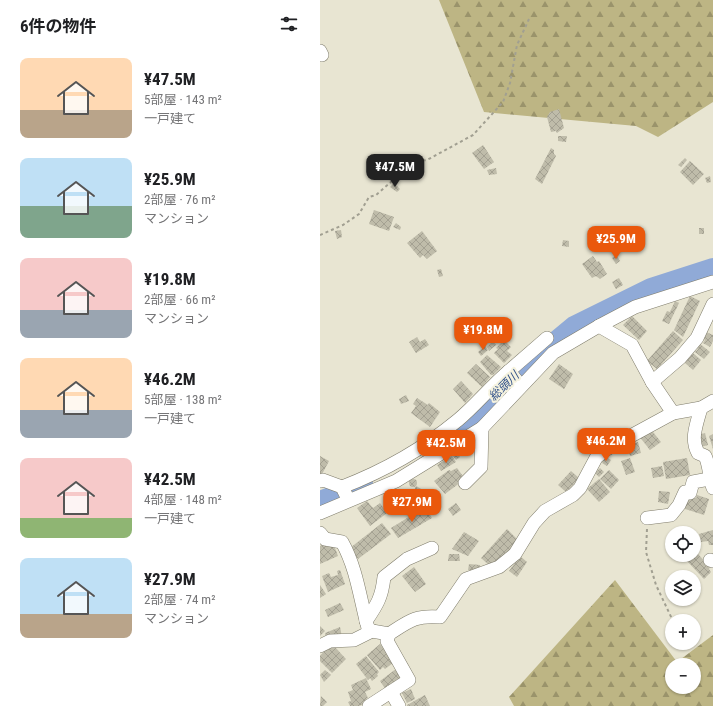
<!DOCTYPE html>
<html lang="ja">
<meta charset="utf-8">
<style>
:root{--surface:#fff;--page:#f6f6f6;--text:#202124;--muted:#757577;--accent:#ea580c}
body{margin:0;font-family:"Roboto Condensed","Noto Sans JP",sans-serif;background:var(--page);color:var(--text);height:100vh;display:flex;flex-direction:column;font-size:15px;white-space:nowrap}
*{box-sizing:border-box;margin:0}
p{font-size:13px;color:var(--muted)}
.icon{flex:none;width:22px;height:22px;fill:none;stroke:currentColor;stroke-width:2;stroke-linecap:round;stroke-linejoin:round}
.map{position:relative;flex:1;overflow:hidden}
.panel{display:flex;flex-direction:column;background:var(--surface);width:320px}
.panel>*{flex:none}
.controls{position:absolute;left:345px;top:526px;display:grid;gap:8px}
.controls a{display:grid;place-items:center;width:36px;height:36px;border-radius:50%;background:var(--surface);box-shadow:0 1px 3px #0004;font-size:20px}
.price{position:absolute;translate:-50% -34px;padding:0 9px;border-radius:8px;background:var(--accent);color:#fff;font-size:13px;line-height:26px;filter:drop-shadow(0 1px 2px #0008)}
.price::after{content:'';position:absolute;left:50%;top:24px;width:12px;height:9px;margin-left:-6px;background:inherit;clip-path:polygon(0 0,100% 0,50% 100%)}
.price.active{background:#222;color:#fff}
ul{padding:0;list-style:none}
li{display:flex;align-items:center;gap:12px;height:100px;padding:0 20px}
li span{display:grid;place-items:center;flex:none;width:112px;height:80px;border-radius:8px;color:#555}
li>.icon{margin-inline-start:auto}
span .icon{width:48px;height:48px;fill:#fffc;stroke-width:1}
li b{font-size:17px}
h2{display:flex;justify-content:space-between;align-items:center;height:48px;padding:0 20px;font-size:17px}
main{display:flex;flex:1;min-height:0}
.map>svg:first-child{display:block}
.forest{fill:url(#forest-firs);fill-rule:evenodd}
.lines{fill:none;stroke-linecap:round;stroke-linejoin:round}
.river{stroke:#90aad7;stroke-width:20}
.building{fill:url(#building-cross-hatch)}
.minor-casing{stroke:#7f7c6b;stroke-width:14}
.path{stroke:#a19f91;stroke-width:2;stroke-dasharray:3 3;stroke-linecap:butt}
.minor{stroke:#fff;stroke-width:13}
.labels{text-anchor:middle;dominant-baseline:central;stroke-width:4;stroke-linejoin:round;paint-order:stroke}
.water-label{font-size:12px;font-style:italic;fill:#305089;stroke:#f6f3df}
</style>
<main>
<section class="panel">
<h2>6件の物件<svg class="icon" aria-label="filters" viewBox="0 0 24 24"><path d="M4 7h16M4 17h16"/><circle cx="9" cy="7" r="2"/><circle cx="15" cy="17" r="2"/></svg></h2>
<ul>
<li><span style="background:linear-gradient(#ffd9b3 65%,#b9a48a 0)"><svg class="icon" aria-label="home" viewBox="0 0 24 24"><path d="M3 11l9-7 9 7M6 9v11h12V9"/></svg></span><div><b>¥47.5M</b><p>5部屋 · 143 m²</p><p>一戸建て</p></div></li>
<li><span style="background:linear-gradient(#bfe0f5 60%,#7fa58c 0)"><svg class="icon" aria-label="home" viewBox="0 0 24 24"><path d="M3 11l9-7 9 7M6 9v11h12V9"/></svg></span><div><b>¥25.9M</b><p>2部屋 · 76 m²</p><p>マンション</p></div></li>
<li><span style="background:linear-gradient(#f6c9c9 65%,#9aa5b1 0)"><svg class="icon" aria-label="home" viewBox="0 0 24 24"><path d="M3 11l9-7 9 7M6 9v11h12V9"/></svg></span><div><b>¥19.8M</b><p>2部屋 · 66 m²</p><p>マンション</p></div></li>
<li><span style="background:linear-gradient(#ffd9b3 65%,#9aa5b1 0)"><svg class="icon" aria-label="home" viewBox="0 0 24 24"><path d="M3 11l9-7 9 7M6 9v11h12V9"/></svg></span><div><b>¥46.2M</b><p>5部屋 · 138 m²</p><p>一戸建て</p></div></li>
<li><span style="background:linear-gradient(#f6c9c9 75%,#8fb573 0)"><svg class="icon" aria-label="home" viewBox="0 0 24 24"><path d="M3 11l9-7 9 7M6 9v11h12V9"/></svg></span><div><b>¥42.5M</b><p>4部屋 · 148 m²</p><p>一戸建て</p></div></li>
<li><span style="background:linear-gradient(#bfe0f5 70%,#b9a48a 0)"><svg class="icon" aria-label="home" viewBox="0 0 24 24"><path d="M3 11l9-7 9 7M6 9v11h12V9"/></svg></span><div><b>¥27.9M</b><p>2部屋 · 74 m²</p><p>マンション</p></div></li>
</ul>
</section>
<div class="map">
<svg width="393" height="706" viewBox="0 0 393 706">
<defs>
<pattern id="forest-firs" width="22" height="20" patternUnits="userSpaceOnUse"><rect width="22" height="20" fill="#bdb584"/><path d="M5 1l3.5 6h-7zM16 11l3.5 6h-7z" fill="#9a936b"/></pattern>
<pattern id="building-cross-hatch" width="8" height="8" patternUnits="userSpaceOnUse"><rect width="8" height="8" fill="#bfbcaa"/><path d="M0 0l8 8M0 8l8-8" fill="none" stroke="#a4a192"/></pattern>
</defs>
<rect width="100%" height="100%" fill="#e8e5d2"/>
<g class="forest">
<path d="M119,0H393V102L338,137L316,126L164,112Z"/>
<path d="M295,580L357,662L393,635V706H194L189,697ZM352,665H374V687H352Z"/>
</g>
<g class="lines">
<g class="river">
<path d="M133,428L162,409L190,379L254,326L331,288L393,268"/>
<path d="M0,501L43,484"/>
</g>
</g>
<g class="building">
<path d="M239,109L244,128L237,133L236,131L231,132L227,117L230,112Z"/>
<path d="M238,136H247L246,142L238,141Z"/>
<path d="M163,145L174,162L164,169L152,153Z"/>
<path d="M231,148L234,150V154L236,156L222,184L215,179Z"/>
<path d="M365,158L367,160L361,167L358,165Z"/>
<path d="M370,161L384,174L373,185L360,172Z"/>
<path d="M176,168L177,174L169,175L167,170Z"/>
<path d="M390,176L391,182L387,183L385,178Z"/>
<path d="M74,183L80,189L77,192L70,187Z"/>
<path d="M54,210L74,217L69,231L49,224Z"/>
<path d="M76,223L81,227L80,230L73,227Z"/>
<rect x="379" y="228" width="5" height="6"/>
<path d="M21,230L22,237L17,239L15,231Z"/>
<path d="M102,231L117,251L107,259L103,255L100,258L87,243Z"/>
<path d="M243,240L249,241V247L242,246Z"/>
<path d="M296,255L300,261L296,264L292,258Z"/>
<path d="M273,256L277,262L279,261L287,274L280,279L276,276L272,278L262,264Z"/>
<path d="M121,269L123,276L119,277L117,270Z"/>
<path d="M299,278L303,285L296,289L292,282Z"/>
<path d="M370,296L380,301L363,337L354,330Z"/>
<path d="M355,301L359,303L349,324L342,321L347,311L350,312Z"/>
<path d="M312,316L327,331L319,340L303,325Z"/>
<path d="M353,331L363,340L337,369L327,361Z"/>
<path d="M386,332L393,335V341L390,347L383,343L385,340L382,338Z"/>
<path d="M97,337L100,342L105,339L109,345L96,353L89,342Z"/>
<path d="M184,340L191,347L187,351L192,355L184,363L174,353L178,349L176,348Z"/>
<path d="M173,341L176,345L169,351L167,347Z"/>
<path d="M379,343L390,352L384,359L375,352L378,349L376,347Z"/>
<path d="M165,346L168,350L161,356L158,352Z"/>
<path d="M373,353L381,360L373,370L365,363Z"/>
<path d="M167,355L181,367L173,375H171L160,362Z"/>
<path d="M156,364L170,377L162,387L147,373Z"/>
<path d="M239,364L253,374L244,389L229,379Z"/>
<path d="M141,381L153,394L145,403L133,389Z"/>
<path d="M86,395L89,401L81,404L79,399Z"/>
<path d="M97,398L108,405L109,403L120,412L110,427L91,413L96,406L93,404Z"/>
<path d="M329,427L341,442L330,450L318,435Z"/>
<path d="M385,433L388,445L381,447L378,435Z"/>
<path d="M393,434V449L389,436Z"/>
<path d="M318,442L321,453L310,456L307,445Z"/>
<path d="M144,447L147,451L142,455L139,451Z"/>
<path d="M137,453L140,457L136,460L133,456Z"/>
<path d="M0,456L9,461L0,478Z"/>
<path d="M132,456L136,462L121,471L117,465Z"/>
<path d="M286,457L291,460L287,466L282,463Z"/>
<path d="M310,458L315,472L306,475L301,461Z"/>
<path d="M367,458L370,475L346,479L343,462Z"/>
<path d="M342,466L344,476L333,478L331,468Z"/>
<path d="M137,468L145,479L125,494L114,481L129,470L131,471Z"/>
<path d="M280,468L284,472L279,477L275,473Z"/>
<path d="M289,470L299,480L291,489L280,479Z"/>
<path d="M251,471L259,478L246,492L238,485Z"/>
<circle cx="93" cy="483" r="4"/>
<path d="M279,479L290,492L279,502L267,489Z"/>
<path d="M96,486L103,490L100,494L94,491Z"/>
<path d="M339,491L350,492L348,504L338,502Z"/>
<path d="M367,495L376,498L377,495L389,499L384,515L362,508Z"/>
<path d="M47,501L53,508L60,503L67,513L50,526L37,508Z"/>
<path d="M136,503L141,510L133,516L128,509Z"/>
<path d="M105,507L112,518L78,538L71,528Z"/>
<path d="M62,523L71,534L38,559L30,548Z"/>
<path d="M187,529L199,541L171,567L161,558Z"/>
<path d="M393,530V545H389L388,541L381,542L379,534Z"/>
<path d="M144,532L159,541L148,556L132,549Z"/>
<path d="M12,540L18,556L0,564V546Z"/>
<path d="M375,551L390,567L389,569L391,572L384,579L366,560L371,555H374Z"/>
<path d="M129,554H139L140,561H128Z"/>
<path d="M200,556L207,562L197,577L189,571Z"/>
<path d="M149,564L160,565V571L148,570Z"/>
<path d="M94,567L106,584L95,592L82,576Z"/>
<path d="M20,570L25,584L8,592L2,576L9,573L11,577L18,575L17,571Z"/>
<path d="M0,585L6,594L0,598Z"/>
<path d="M20,603L24,610L8,617L5,610Z"/>
<path d="M0,626L5,631L0,636Z"/>
<path d="M20,627L22,637L7,639L5,633Z"/>
<path d="M12,644L26,659L12,673L0,661V656Z"/>
<path d="M60,644L72,660L73,663L65,669L63,667L60,670L47,655Z"/>
<path d="M46,656L59,672L57,674L58,676L52,681L50,678L48,680L36,664Z"/>
<path d="M76,669L82,679L66,690L60,681Z"/>
<path d="M5,670L11,675L4,682L0,675Z"/>
<path d="M46,678L51,689L45,692L48,698L46,699L47,703L39,706H30L28,702L31,701L28,692L33,690L31,685Z"/>
<path d="M91,689L95,699L87,703L82,693Z"/>
<path d="M105,695L110,706H87V705Z"/>
<path d="M1,696L7,702L3,706H0Z"/>
</g>
<g class="lines">
<g class="minor-casing">
<g id="minor">
<path d="M0,51L2,55"/>
<path d="M279,326L312,345L332,382L353,413"/>
<path d="M189,371L227,338"/>
<path d="M332,382L360,358L377,338L393,304"/>
<path d="M381,408C377,423 370,439 378,453L385,456C390,466 389,478 393,488"/>
<path d="M0,481L3,480L22,487L26,495"/>
<path d="M145,483L161,467L162,428"/>
<path d="M22,487C64,471 104,448 138,420C156,405 171,386 189,371L201,386"/>
<path d="M0,513L76,481L162,428L233,353L279,326L315,307L393,282"/>
<path d="M327,518L351,515L359,505L365,492L370,493L373,482L389,479"/>
<path d="M0,533L5,539L22,542C37,569 40,599 48,628L52,631L69,634C89,621 95,615 120,617L146,579L179,567L195,554L214,523L225,511L253,495L260,488L276,458L285,450L353,413L381,408L393,401"/>
<path d="M390,560L393,561"/>
<path d="M46,621C57,605 62,597 64,577L87,559L112,548"/>
<path d="M0,646L10,641L34,640L52,631"/>
<path d="M71,692L79,706"/>
<path d="M49,706L89,680L67,641L69,634"/>
</g>
</g>
<g class="path">
<path d="M0,235L23,225L39,214L49,197L56,195L71,182L82,167L91,162L107,160L153,135L183,102L190,83L197,45L209,19"/>
<path d="M327,529L326,552L336,585L353,621"/>
<path d="M362,643L363,648"/>
</g>
<use href="#minor" class="minor"/>
</g>
<g class="labels">
<g class="water-label">
<text transform="translate(184 386) rotate(-44)">総頭川</text>
</g>
</g>
</svg>
<div class="controls">
<a><svg class="icon" aria-label="locate" viewBox="0 0 24 24"><circle cx="12" cy="12" r="6"/><path d="M12 2v4M12 18v4M2 12h4M18 12h4"/></svg></a>
<a><svg class="icon" aria-label="layers" viewBox="0 0 24 24"><path d="M12 4l9 5-9 5-9-5zM3 14l9 5 9-5"/></svg></a>
<a>+</a>
<a>−</a>
</div>
<b class="price active" style="left:75px;top:188px">¥47.5M</b>
<b class="price" style="left:296px;top:260px">¥25.9M</b>
<b class="price" style="left:163px;top:351px">¥19.8M</b>
<b class="price" style="left:286px;top:462px">¥46.2M</b>
<b class="price" style="left:126px;top:464px">¥42.5M</b>
<b class="price" style="left:92px;top:523px">¥27.9M</b>
</div>
</main>
